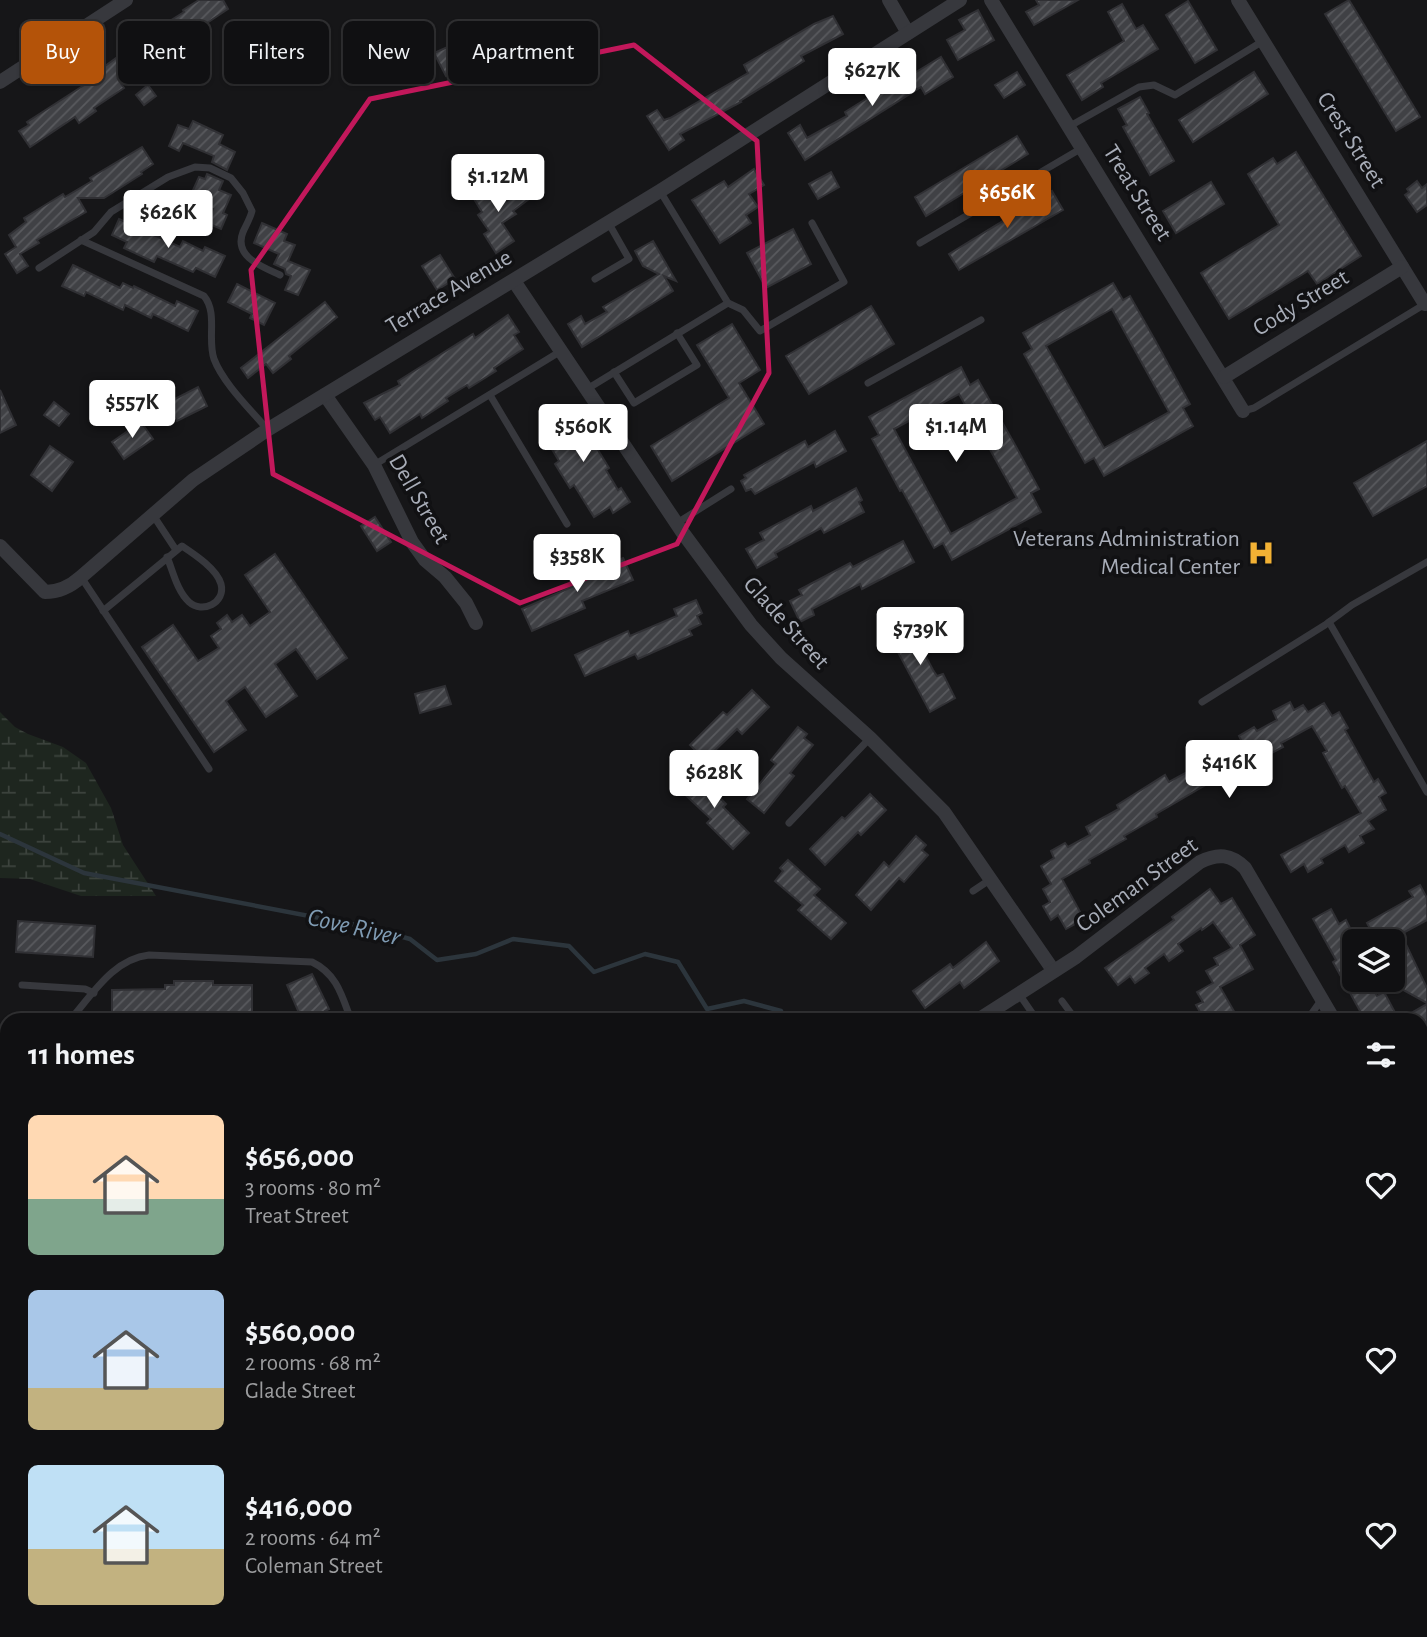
<!DOCTYPE html>
<meta charset="utf-8">
<style>
:root{--surface:#101012;--page:#1e1e20;--text:#f1f3f6;--muted:#9c9d9f;--line:#303032;--accent:#b45309}
body{margin:0;font-family:"Alegreya Sans",sans-serif;background:var(--page);color:var(--text);height:100vh;display:flex;flex-direction:column;font-size:26px;white-space:nowrap}
*{box-sizing:border-box;margin:0}
p{font-size:23px;color:var(--muted)}
.icon{flex:none;width:38px;height:38px;fill:none;stroke:currentColor;stroke-width:2;stroke-linecap:round;stroke-linejoin:round}
.map{position:relative;flex:1;overflow:hidden}
.sheet{position:absolute;left:0px;top:1013px;width:1428px;height:625px;display:flex;flex-direction:column;background:var(--surface);border-radius:21px 21px 0 0;box-shadow:0 2px 5px #0004,0 0 0 2px var(--line)}
.sheet>*{flex:none}
.guide{position:absolute;left:21px;top:21px;width:700px;height:63px;display:flex;gap:14px}
.controls{position:absolute;left:1342px;top:929px;display:grid;gap:14px}
.controls a{display:grid;place-items:center;width:63px;height:63px;border-radius:10px;background:var(--surface);box-shadow:0 2px 5px #0004,0 0 0 2px var(--line);font-size:35px}
.price{position:absolute;translate:-50% -60px;padding:0 16px;border-radius:7px;background:#fff;color:#222;font-size:23px;line-height:46px;filter:drop-shadow(0 2px 4px #0008)}
.price::after{content:'';position:absolute;left:50%;top:42px;width:21px;height:16px;margin-left:-10px;background:inherit;clip-path:polygon(0 0,100% 0,50% 100%)}
.price.selected{background:var(--accent);color:#fff}
ul{padding:0;list-style:none}
li{display:flex;align-items:center;gap:21px;height:175px;padding:0 28px}
li span{display:grid;place-items:center;flex:none;width:196px;height:140px;border-radius:10px;color:#555}
li>.icon{margin-inline-start:auto}
span .icon{width:84px;height:84px;fill:#fffc;stroke-width:1}
li b{font-size:30px}
h2{display:flex;justify-content:space-between;align-items:center;height:84px;padding:0 28px;font-size:30px}
.tag{padding:0 24px;border-radius:10px;background:var(--surface);box-shadow:0 2px 5px #0004,0 0 0 2px var(--line);font-size:24px;line-height:63px}
.tag.selected{background:var(--accent);color:#fff}
.map>svg:first-child{display:block}
.wetland{fill:url(#wetland-marsh)}
.lines{fill:none;stroke-linecap:round;stroke-linejoin:round}
.stream{stroke:#2c353c;stroke-width:4.5}
.building{fill:url(#building-hatch);stroke:#303034;stroke-width:2;fill-rule:evenodd}
.service{stroke:#37383d;stroke-width:7}
.minor{stroke:#37383d;stroke-width:14}
.secondary{stroke:#45474d;stroke-width:19}
.motorway{stroke:#63666e;stroke-width:24}
.marked{fill:none;stroke:#c2185b;stroke-width:5;stroke-linejoin:round}
.labels{text-anchor:middle;dominant-baseline:central;stroke-width:7;stroke-linejoin:round;paint-order:stroke}
.street-label{font-size:24px;fill:#a8adb8;stroke:#111113}
.poi-label{font-size:24px;fill:#a8adb8;stroke:#111113;text-anchor:end}
.water-label{font-size:26px;font-style:italic;fill:#7f9bb3;stroke:#111113}
</style>
<div class="map">
<svg width="1427" height="1637" viewBox="0 0 1427 1637">
<defs>
<pattern id="wetland-marsh" width="20" height="14" patternUnits="userSpaceOnUse" patternTransform="scale(1.75)"><rect width="20" height="14" fill="#1e261f"/><path d="M1 5h8M5 5V1M11 12h8M15 12V8" fill="none" stroke="#3c433d"/></pattern>
<pattern id="building-hatch" width="6" height="6" patternUnits="userSpaceOnUse" patternTransform="scale(1.75)"><rect width="6" height="6" fill="#404145"/><path d="M-1 1l2-2M0 6l6-6M5 7l2-2" fill="none" stroke="#595a5e"/></pattern>
</defs>
<rect width="100%" height="100%" fill="#161618"/>
<path class="wetland" d="M0,712L15,727L28,734L63,747L86,763L111,808L123,845L156,896H81L30,879L0,878Z"/>
<g class="lines">
<g class="stream">
<path d="M0,834L84,873L367,927L410,939L437,960L476,954L513,939L569,946L594,972L645,954L678,962L707,1009L744,1001L781,1011L784,1020"/>
<path d="M133,1637L139,1631"/>
</g>
</g>
<g class="building">
<path d="M199,0H223L228,9L198,29L195,25L118,79L124,88L94,108L96,111L79,123L75,117L30,147L19,131L29,125L27,122L92,80L90,77L149,34L184,12L183,10Z"/>
<path d="M1036,0H1078L1034,25L1026,12L1039,5Z"/>
<path d="M1349,0L1420,117L1396,131L1325,14Z"/>
<path d="M1188,1L1217,50L1195,63L1166,15Z"/>
<path d="M1122,4L1136,29L1143,25L1158,49L1101,83L1103,87L1082,100L1067,75L1124,41L1108,12Z"/>
<path d="M978,10L994,40L958,60L947,40L965,30L959,20Z"/>
<path d="M833,16L843,34L801,56L804,61L740,101L741,102L680,134L684,140L669,150L647,116L657,110L664,120L670,118L748,73L744,65L814,24Z"/>
<path d="M452,45L463,68L446,76L434,53Z"/>
<path d="M941,57L953,77L925,94L921,87L805,160L788,133L800,125L807,138L847,116L845,112L901,77L903,80Z"/>
<path d="M1017,72L1025,85L1004,98L995,85Z"/>
<path d="M1254,72L1268,94L1193,142L1179,120Z"/>
<path d="M148,85L156,96L144,105L136,95Z"/>
<path d="M1140,97L1149,113L1147,114L1174,161L1150,175L1123,127L1127,125L1118,109Z"/>
<path d="M193,121L223,135L219,144L235,152L227,170L212,162L214,156L183,143L179,151L169,146L178,125L189,129Z"/>
<path d="M1017,136L1028,154L926,216L915,197Z"/>
<path d="M142,147L153,164L141,172L142,174L104,198H78L86,212L37,240L39,243L20,254L28,266L17,273L5,254L16,247L9,235L26,222L24,218L63,194L65,197L92,181L90,178Z"/>
<path d="M1296,152L1361,256L1317,284L1308,271L1229,319L1201,273L1279,225L1248,174L1273,158L1277,164Z"/>
<path d="M754,169L764,185L749,194L758,207L746,215L751,223L720,243L692,200L724,181L728,187Z"/>
<path d="M831,172L839,187L818,199L809,184Z"/>
<path d="M207,174L223,181L219,190L231,195L223,213L227,215L221,229L207,223L213,209L189,199L199,177L205,179Z"/>
<path d="M1417,181L1422,188L1427,184V205L1417,212L1405,195L1409,192L1407,189Z"/>
<path d="M490,182L501,200L505,198L507,201L526,187L533,196L513,211L516,214L502,223L514,241L496,253L484,234L489,231L478,215L482,212L471,194Z"/>
<path d="M1211,182L1224,204L1176,233L1163,211Z"/>
<path d="M1052,191L1063,210L959,270L949,254Z"/>
<path d="M119,219L180,247L183,241L203,251L205,247L225,256L215,277L196,268L193,272L157,256L154,262L124,248L127,242L112,235Z"/>
<path d="M262,223L287,234L284,241L295,245L288,261L310,270L298,295L285,290L291,276L286,274L285,269L274,264L279,254L254,243Z"/>
<path d="M793,229L811,264L766,288L747,253Z"/>
<path d="M653,241L676,281L664,276L673,291L582,347L568,324L581,316L585,324L607,312L603,307L659,274L643,266L635,251Z"/>
<path d="M440,255L455,279L437,290L422,266Z"/>
<path d="M73,265L120,288L123,283L133,288L134,286L175,306L177,301L198,311L188,331L153,314L151,318L125,305L123,310L86,292L84,296L62,286Z"/>
<path d="M1113,283L1123,300L1130,296L1155,340L1190,404L1183,408L1193,426L1104,476L1094,458L1085,463L1024,354L1032,349L1023,333ZM1112,309L1169,412L1104,448L1046,346Z"/>
<path d="M237,284L275,303L264,325L250,318L252,314L228,302Z"/>
<path d="M325,302L337,317L289,356L291,359L273,373L266,364L248,378L241,368Z"/>
<path d="M871,306L894,344L809,394L786,356Z"/>
<path d="M508,315L519,332L514,335L523,349L494,368L496,371L469,388L467,385L446,398L448,401L422,418L420,414L390,433L380,417L375,420L364,403L400,385L398,381L473,334L475,338Z"/>
<path d="M732,324L760,370L739,383L764,424L672,481L651,446L729,398L697,345Z"/>
<path d="M961,367L970,385L978,380L1014,443L1039,489L1031,493L1041,512L952,560L943,543L934,548L902,490L900,491L872,439L879,435L869,417ZM959,394L1017,498L951,534L894,429Z"/>
<path d="M198,387L207,406L177,421L167,403Z"/>
<path d="M0,390L16,425L0,433Z"/>
<path d="M54,402L69,414L59,426L44,415Z"/>
<path d="M571,406L609,468L606,470L618,490L621,488L630,502L613,513L610,507L594,517L574,485L570,488L555,464L559,461L541,431L556,421L553,417Z"/>
<path d="M141,422L153,439L124,459L112,442Z"/>
<path d="M835,431L846,451L816,467L814,462L755,494L751,489L746,491L741,481L746,478L744,475L805,441L808,447Z"/>
<path d="M1427,441V486L1373,516L1354,483Z"/>
<path d="M50,446L73,462L52,491L31,475Z"/>
<path d="M856,488L862,500L859,502L864,512L824,533L821,528L775,553L777,557L757,568L746,549L764,540L760,533L811,506L813,511Z"/>
<path d="M375,517L391,542L377,551L361,526Z"/>
<path d="M903,541L914,562L862,589L860,584L812,609L814,615L800,622L790,601L802,595L799,590L850,563L853,567Z"/>
<path d="M275,554L347,658L317,679L296,649L275,664L297,696L266,717L245,687L226,701L246,730L214,752L142,647L173,625L198,661L219,648L211,636L221,629L217,623L227,615L232,622L242,615L250,626L270,612L245,575Z"/>
<path d="M623,558L633,580L582,601L585,608L532,631L522,609L572,587L570,581Z"/>
<path d="M696,600L702,613L697,616L701,624L689,630L692,635L638,659L635,654L585,676L575,655L628,631L630,636L677,616L674,609Z"/>
<path d="M906,619L933,670L937,676L943,674L955,698L930,712L886,630Z"/>
<path d="M445,686L451,704L420,713L415,694Z"/>
<path d="M752,690L769,707L742,734L737,729L705,760L690,745L723,712L727,715Z"/>
<path d="M1290,702L1294,710L1303,705L1308,712L1324,703L1332,716L1339,712L1348,728L1345,730L1374,782L1378,779L1386,793L1379,797L1386,810L1368,821L1374,829L1360,836L1364,843L1349,852L1345,845L1321,859L1323,863L1308,872L1304,864L1291,872L1281,855L1361,813L1345,786L1342,788L1323,753L1327,751L1312,726L1281,743L1283,747L1242,769L1240,765L1156,814L1157,817L1124,836L1126,839L1089,860L1090,863L1062,879L1084,919L1066,929L1058,915L1051,920L1043,906L1050,902L1043,889L1051,884L1041,866L1054,858L1051,851L1065,843L1068,847L1090,835L1086,827L1119,809L1117,805L1165,775L1169,782L1193,769L1206,760L1202,753L1216,745L1220,752L1241,740L1239,736L1254,727L1257,731L1277,720L1273,711Z"/>
<path d="M798,727L807,734L804,738L813,745L790,773L794,776L764,813L747,799L776,764L771,760Z"/>
<path d="M694,772L726,804L723,807L749,833L733,849L707,823L711,819L678,788Z"/>
<path d="M870,794L886,810L861,835L858,832L825,865L810,849L842,817L845,819Z"/>
<path d="M916,836L926,845L922,850L928,855L904,882L899,878L871,910L856,895L884,862L889,867Z"/>
<path d="M788,860L820,889L814,895L846,923L831,939L798,910L803,905L775,881L783,871L780,868Z"/>
<path d="M1420,885L1427,898V920L1401,934L1427,988V1003L1396,986L1404,981L1394,962L1401,958L1393,942H1377L1367,923L1413,897L1409,891Z"/>
<path d="M1210,889L1221,904L1232,898L1255,935L1240,945L1253,969L1220,987L1239,1020H1214L1211,1015L1204,1019L1196,1005L1203,1002L1197,992L1213,983L1206,971L1218,965L1214,958L1232,948L1213,922L1202,930L1201,928L1178,944L1183,951L1169,961L1164,954L1145,968L1149,973L1135,983L1130,976L1118,985L1105,968L1174,920L1172,917Z"/>
<path d="M1331,909L1339,924L1346,920L1353,934L1347,937L1354,952V980H1368L1377,996L1384,992L1399,1020L1427,1004V1036L1421,1026V1020H1365L1333,962L1336,960L1313,919Z"/>
<path d="M18,921L95,926L93,957L16,952Z"/>
<path d="M986,942L999,961L964,988L960,982L925,1008L913,991L950,964L953,968Z"/>
<path d="M312,974L329,1009L325,1011L329,1020H302L287,985Z"/>
<path d="M174,981H213V985H252V1015L214,1016V1012H174V1015L152,1016V1019H112V990L165,989V985H174Z"/>
</g>
<g class="lines">
<g class="service">
<path d="M1070,126L1139,87L1154,85L1175,95L1263,41"/>
<path d="M660,191L728,303L743,310L760,331L844,282L812,223"/>
<path d="M81,240L204,296C218,313 207,339 214,359C223,383 251,410 267,429"/>
<path d="M920,243L1082,148"/>
<path d="M39,268L94,232L111,212L168,177L195,167L210,168L231,178L243,193L252,211C250,219 246,225 243,232C233,257 263,267 280,275"/>
<path d="M595,279L629,259L608,222"/>
<path d="M614,372L634,403L697,365L677,333"/>
<path d="M868,383L981,320"/>
<path d="M587,389L728,303"/>
<path d="M490,395L567,524"/>
<path d="M1243,411L1254,408L1425,304"/>
<path d="M374,465L561,351"/>
<path d="M153,515L176,550"/>
<path d="M677,523L731,489"/>
<path d="M81,577L209,769"/>
<path d="M103,611L182,546C194,554 217,569 221,584C226,603 202,614 189,602C177,591 173,571 167,557"/>
<path d="M1329,622L1427,792"/>
<path d="M1202,702L1325,625L1352,605L1427,562"/>
<path d="M789,823L870,738"/>
<path d="M973,891L991,879"/>
<path d="M22,985L85,989L94,993"/>
<path d="M1019,994L1037,1020"/>
<path d="M1062,1001L1076,1020"/>
<path d="M70,1020C92,995 113,959 149,955L312,962C337,974 342,996 351,1020"/>
<path d="M1307,1020L1322,999"/>
<path d="M0,1085L7,1080"/>
<path d="M1421,1090L1427,1100"/>
<path d="M0,1249L7,1248"/>
<path d="M1,1547L7,1557"/>
</g>
<g class="minor">
<path d="M889,0L908,33"/>
<path d="M991,0L1243,411"/>
<path d="M1238,0L1425,304"/>
<path d="M0,82L126,0"/>
<path d="M514,281L683,533L751,625L781,658L870,738L944,812L1053,970"/>
<path d="M1224,377L1402,267"/>
<path d="M325,395L374,465L412,542L425,560L445,577L466,603L476,623"/>
<path d="M0,546L45,592C59,592 71,586 81,577L193,480L267,430L660,191L960,0"/>
<path d="M978,1020L1076,957L1200,862C1218,853 1231,854 1245,868L1334,1020"/>
<path d="M0,1440L7,1451"/>
<path d="M0,1596L7,1592"/>
<path d="M648,1631L654,1637"/>
</g>
<g class="secondary">
<path d="M1421,1083L1427,1079"/>
<path d="M469,1637L479,1631"/>
</g>
<g class="motorway">
<path d="M1421,1550L1427,1547"/>
<path d="M1421,1590L1427,1587"/>
<path d="M1256,1637L1268,1631"/>
<path d="M1335,1637L1346,1631"/>
</g>
</g>
<path class="marked" d="M634,45L757,141L769,373L677,544L520,603L273,474L251,270L370,99Z"/>
<defs>
<g id="hospital-bare" transform="scale(2.1)"><path d="M-5-5h3v3.5h4V-5h3V5h-3V1.5h-4V5h-3Z" fill="#f2b134" stroke="#111113" stroke-width="2.5" paint-order="stroke"/></g>
</defs>
<g fill-rule="evenodd">
<use href="#hospital-bare" x="1261" y="553"/>
</g>
<g class="labels">
<g class="street-label">
<text transform="translate(1351 140) rotate(58)">Crest Street</text>
<text transform="translate(1137 193) rotate(58)">Treat Street</text>
<text transform="translate(449 292) rotate(-31)">Terrace Avenue</text>
<text transform="translate(1301 303) rotate(-31)">Cody Street</text>
<text transform="translate(419 499) rotate(60)">Dell Street</text>
<text transform="translate(786 623) rotate(48)">Glade Street</text>
<text transform="translate(1137 885) rotate(-36)">Coleman Street</text>
</g>
<g class="poi-label">
<text x="1240" y="539">Veterans Administration<tspan x="1240" dy="28">Medical Center</tspan></text>
</g>
<g class="water-label">
<text transform="translate(354 927) rotate(13)">Cove River</text>
</g>
</g>
</svg>
<div class="controls">
<a><svg class="icon" aria-label="layers" viewBox="0 0 24 24"><path d="M12 4l9 5-9 5-9-5zM3 14l9 5 9-5"/></svg></a>
</div>
<b class="price" style="left:872px;top:108px">$627K</b>
<b class="price" style="left:498px;top:214px">$1.12M</b>
<b class="price selected" style="left:1007px;top:230px">$656K</b>
<b class="price" style="left:168px;top:250px">$626K</b>
<b class="price" style="left:132px;top:440px">$557K</b>
<b class="price" style="left:583px;top:464px">$560K</b>
<b class="price" style="left:956px;top:464px">$1.14M</b>
<b class="price" style="left:577px;top:594px">$358K</b>
<b class="price" style="left:920px;top:667px">$739K</b>
<b class="price" style="left:1229px;top:800px">$416K</b>
<b class="price" style="left:714px;top:810px">$628K</b>
<div class="guide">
<a class="tag selected">Buy</a>
<a class="tag">Rent</a>
<a class="tag">Filters</a>
<a class="tag">New</a>
<a class="tag">Apartment</a>
</div>
<section class="sheet">
<h2>11 homes<svg class="icon" aria-label="filters" viewBox="0 0 24 24"><path d="M4 7h16M4 17h16"/><circle cx="9" cy="7" r="2"/><circle cx="15" cy="17" r="2"/></svg></h2>
<ul>
<li><span style="background:linear-gradient(#ffd9b3 60%,#7fa58c 0)"><svg class="icon" aria-label="home" viewBox="0 0 24 24"><path d="M3 11l9-7 9 7M6 9v11h12V9"/></svg></span><div><b>$656,000</b><p>3 rooms · 80 m²</p><p>Treat Street</p></div><svg class="icon" aria-label="heart" viewBox="0 0 24 24"><path d="M12 20l-8-8c-3-5 5-10 8-4 3-6 11-1 8 4z"/></svg></li>
<li><span style="background:linear-gradient(#a9c7e8 70%,#c2b280 0)"><svg class="icon" aria-label="home" viewBox="0 0 24 24"><path d="M3 11l9-7 9 7M6 9v11h12V9"/></svg></span><div><b>$560,000</b><p>2 rooms · 68 m²</p><p>Glade Street</p></div><svg class="icon" aria-label="heart" viewBox="0 0 24 24"><path d="M12 20l-8-8c-3-5 5-10 8-4 3-6 11-1 8 4z"/></svg></li>
<li><span style="background:linear-gradient(#bfe0f5 60%,#c2b280 0)"><svg class="icon" aria-label="home" viewBox="0 0 24 24"><path d="M3 11l9-7 9 7M6 9v11h12V9"/></svg></span><div><b>$416,000</b><p>2 rooms · 64 m²</p><p>Coleman Street</p></div><svg class="icon" aria-label="heart" viewBox="0 0 24 24"><path d="M12 20l-8-8c-3-5 5-10 8-4 3-6 11-1 8 4z"/></svg></li>
</ul>
</section>
</div>
